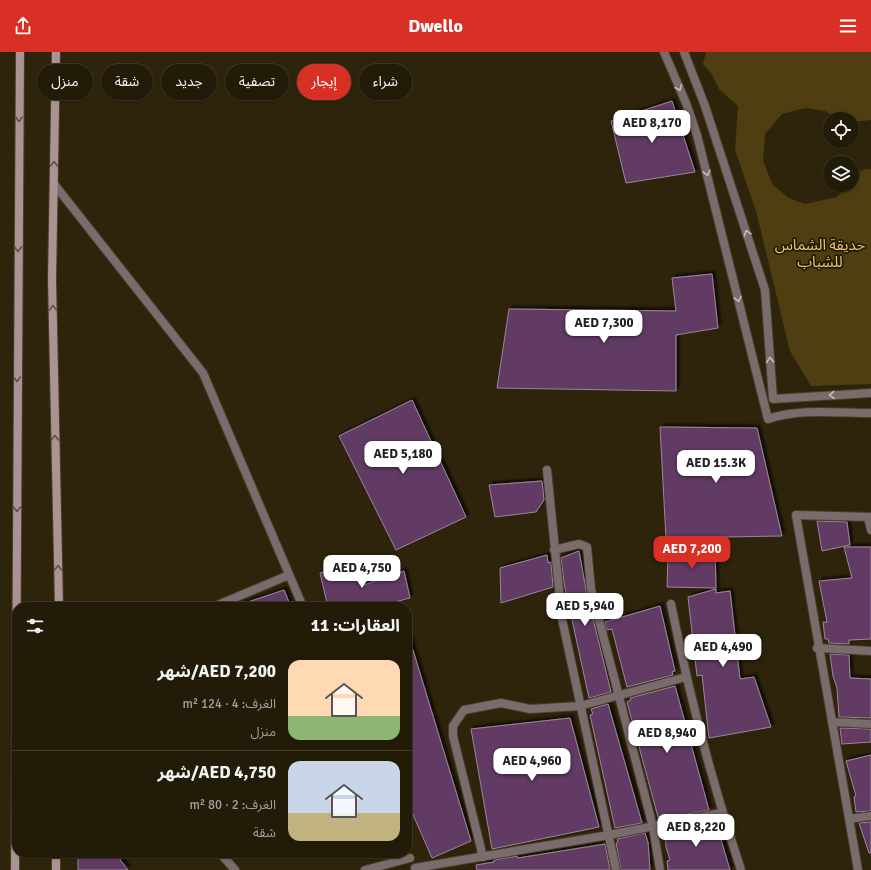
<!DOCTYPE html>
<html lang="ar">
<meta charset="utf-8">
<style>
:root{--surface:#221b08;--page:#2e2816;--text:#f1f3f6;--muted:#a2a19c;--line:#3f3929;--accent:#d93025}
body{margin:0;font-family:Signika,"Noto Sans Arabic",sans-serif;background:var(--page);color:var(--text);direction:rtl;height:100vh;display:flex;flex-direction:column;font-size:15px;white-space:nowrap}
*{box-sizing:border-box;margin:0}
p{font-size:13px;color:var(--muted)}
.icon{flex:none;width:22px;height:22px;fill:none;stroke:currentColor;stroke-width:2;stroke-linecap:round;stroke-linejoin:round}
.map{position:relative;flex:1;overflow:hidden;direction:ltr}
.sheet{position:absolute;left:12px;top:550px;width:400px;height:256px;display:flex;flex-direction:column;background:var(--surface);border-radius:16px;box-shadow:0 1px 3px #0004,0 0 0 1px var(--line);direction:rtl}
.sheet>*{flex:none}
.banner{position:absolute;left:12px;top:12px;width:400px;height:36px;direction:rtl;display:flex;gap:8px}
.tools{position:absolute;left:823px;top:60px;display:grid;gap:8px}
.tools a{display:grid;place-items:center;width:36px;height:36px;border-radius:50%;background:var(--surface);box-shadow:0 1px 3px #0004,0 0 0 1px var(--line);font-size:20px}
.price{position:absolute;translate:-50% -34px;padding:0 9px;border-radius:8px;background:#fff;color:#222;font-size:13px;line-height:26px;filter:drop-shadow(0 1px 2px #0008)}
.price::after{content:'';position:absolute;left:50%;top:24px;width:12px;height:9px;margin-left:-6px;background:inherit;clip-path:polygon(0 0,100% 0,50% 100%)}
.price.on{background:var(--accent);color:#fff}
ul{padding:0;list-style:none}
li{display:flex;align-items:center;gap:12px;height:100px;padding:0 12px}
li+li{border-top:1px solid var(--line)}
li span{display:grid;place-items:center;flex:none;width:112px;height:80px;border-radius:12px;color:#555}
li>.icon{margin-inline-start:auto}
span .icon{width:48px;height:48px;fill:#fffc;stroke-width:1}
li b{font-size:17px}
h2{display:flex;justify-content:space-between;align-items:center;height:48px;padding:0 12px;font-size:17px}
.chip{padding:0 14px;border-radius:18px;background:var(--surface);box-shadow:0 1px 3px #0004,0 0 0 1px var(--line);font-size:14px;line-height:36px}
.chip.on{background:var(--accent);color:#fff}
header{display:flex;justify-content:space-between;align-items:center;height:52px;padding:0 12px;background:var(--accent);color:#fff;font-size:18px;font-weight:700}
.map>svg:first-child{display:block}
.green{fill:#4e3e11}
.building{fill:#623a65;stroke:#9b869c;filter:url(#shadow)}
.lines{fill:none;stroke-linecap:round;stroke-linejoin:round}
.street-casing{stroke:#483f27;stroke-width:10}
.secondary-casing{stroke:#483f27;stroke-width:10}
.street{stroke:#7a6b6c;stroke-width:8}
.secondary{stroke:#aa9295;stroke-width:8}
.oneway{stroke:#c7beb4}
.oneway2{stroke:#605145}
.labels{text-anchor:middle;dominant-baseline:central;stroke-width:3.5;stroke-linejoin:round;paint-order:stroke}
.park-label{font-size:15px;fill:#e8c46b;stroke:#241b03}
</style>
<header><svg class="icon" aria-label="menu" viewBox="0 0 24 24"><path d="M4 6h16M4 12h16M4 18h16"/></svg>Dwello<svg class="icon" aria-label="share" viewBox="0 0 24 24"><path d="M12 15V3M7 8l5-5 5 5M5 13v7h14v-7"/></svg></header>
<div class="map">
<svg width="871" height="818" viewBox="0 0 871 818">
<defs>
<filter id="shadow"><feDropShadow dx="3" dy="-3" stdDeviation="1" flood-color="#0009"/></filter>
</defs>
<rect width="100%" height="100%" fill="#2e240b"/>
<path class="green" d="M706,0H871V68L852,70V67H841L825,59L805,56L782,62L765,82L763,108L772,132L789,146L805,152L837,145L848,133H852V128L862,118L871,117V332L811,334L790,299L756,159L735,98L738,54L719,37L711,21L703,12Z"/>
<g class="building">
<path d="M672,49L695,120L626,131L611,69Z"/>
<path d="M712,222L718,276L676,283V339L497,336L509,257L676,259L672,226Z"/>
<path d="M412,348L466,465L396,498L339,384Z"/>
<path d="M660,375L757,376L782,484L666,486Z"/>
<path d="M542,429L544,448L536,460L495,465L489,433Z"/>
<path d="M817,469L847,470L850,493L822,499Z"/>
<path d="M844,495H871V587L849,588V592L829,591L828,587H825L823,570H827L819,529L852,526Z"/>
<path d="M715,497L716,536L667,535L668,503Z"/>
<path d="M579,499L586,538L611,640L589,646L564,531L561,506Z"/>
<path d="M547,503L548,511L551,510L553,535L501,551L500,516Z"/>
<path d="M357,511L361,534L404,519L410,546L376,555H328L320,521Z"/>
<path d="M716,537V541L730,539L740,627L754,625L771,675L709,686L702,623L697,624L688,545Z"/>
<path d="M284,538L291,555H239V553Z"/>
<path d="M660,554L675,619L672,620L673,623L627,635L612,577L607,578L605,570Z"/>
<path d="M407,585H409L471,789L432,806L407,749Z"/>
<path d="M830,602L849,603L850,626L871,627V666L839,665L837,636L833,624Z"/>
<path d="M675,634L709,758L664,767V764L658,765L627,650L631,648L630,646Z"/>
<path d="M608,652L642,771L615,776L590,663L593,662L591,657Z"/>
<path d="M570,666L599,775L492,797L471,677Z"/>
<path d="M840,676L871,677V690L842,692Z"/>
<path d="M871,703V759L856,760L854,745L856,744L846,709Z"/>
<path d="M712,768V771H716L730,818H668L667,809L670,808L666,795L665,778Z"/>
<path d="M871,770V801H869L859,771Z"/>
<path d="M645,781L648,790L650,818H621L616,791L618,790L617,787Z"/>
<path d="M605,792L610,818H477L476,813L494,810V808L517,804L518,806Z"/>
<path d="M78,801H115L128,818H78Z"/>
</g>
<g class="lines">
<g class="street-casing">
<g id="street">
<path d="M664,0L686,51L697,83L768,367C800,356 838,361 871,361"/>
<path d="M684,0L705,54L765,238L773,347L871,341"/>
<path d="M54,132L203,321L303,555"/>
<path d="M547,418L562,567L616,818"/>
<path d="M868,465L871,478"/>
<path d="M554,498L579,492L587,495L591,537L653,775L660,818"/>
<path d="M671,552C689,642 712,731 741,818"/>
<path d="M213,555L289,523"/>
<path d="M817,596L871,599"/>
<path d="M832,670L871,672"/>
<path d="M849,767L871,764"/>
<path d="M220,801L235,818"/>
<path d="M483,805L453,684V674L464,658L501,651L530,657L580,654L686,625"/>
<path d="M415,816L609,783L721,761"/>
<path d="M365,818L410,806"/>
<path d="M858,818L796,463L871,465"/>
</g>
</g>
<g class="secondary-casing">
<g id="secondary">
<path d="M56,0L52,227L59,555"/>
<path d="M15,818L20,0"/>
<path d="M56,818V801"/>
</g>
</g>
<use href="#street" class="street"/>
<use href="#secondary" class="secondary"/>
</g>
<defs><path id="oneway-chevron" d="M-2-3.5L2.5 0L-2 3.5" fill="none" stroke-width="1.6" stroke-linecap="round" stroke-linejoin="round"/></defs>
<g class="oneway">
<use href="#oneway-chevron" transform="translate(679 36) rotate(67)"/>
<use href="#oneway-chevron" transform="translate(707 121) rotate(76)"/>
<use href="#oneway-chevron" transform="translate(747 181) rotate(-108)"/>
<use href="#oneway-chevron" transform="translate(738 247) rotate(76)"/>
<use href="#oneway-chevron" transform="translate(770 308) rotate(-94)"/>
<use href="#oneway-chevron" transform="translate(832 343) rotate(177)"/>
</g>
<g class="oneway2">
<use href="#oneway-chevron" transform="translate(19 67) rotate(91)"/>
<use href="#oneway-chevron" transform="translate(54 112) rotate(-89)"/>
<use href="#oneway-chevron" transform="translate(18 197) rotate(90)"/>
<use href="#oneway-chevron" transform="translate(53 256) rotate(-91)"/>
<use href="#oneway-chevron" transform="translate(17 327) rotate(90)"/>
<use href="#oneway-chevron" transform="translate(55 386) rotate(-91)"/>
<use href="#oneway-chevron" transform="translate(17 457) rotate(90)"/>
<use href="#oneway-chevron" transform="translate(58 516) rotate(-91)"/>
</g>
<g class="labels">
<g class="park-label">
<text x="820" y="193">حديقة الشماس<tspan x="820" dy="17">للشباب</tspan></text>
</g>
</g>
</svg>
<div class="tools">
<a><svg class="icon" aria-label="locate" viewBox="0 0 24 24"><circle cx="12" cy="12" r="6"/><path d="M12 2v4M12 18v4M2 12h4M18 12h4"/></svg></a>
<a><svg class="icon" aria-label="layers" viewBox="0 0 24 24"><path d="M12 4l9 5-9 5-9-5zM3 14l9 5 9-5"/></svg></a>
</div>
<b class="price" style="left:652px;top:92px">AED 8,170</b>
<b class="price" style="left:604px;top:292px">AED 7,300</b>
<b class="price" style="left:403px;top:423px">AED 5,180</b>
<b class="price" style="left:716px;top:432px">AED 15.3K</b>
<b class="price on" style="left:692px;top:518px">AED 7,200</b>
<b class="price" style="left:362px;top:537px">AED 4,750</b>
<b class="price" style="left:585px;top:575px">AED 5,940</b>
<b class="price" style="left:723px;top:616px">AED 4,490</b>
<b class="price" style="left:667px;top:702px">AED 8,940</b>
<b class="price" style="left:532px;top:730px">AED 4,960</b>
<b class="price" style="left:696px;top:796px">AED 8,220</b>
<div class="banner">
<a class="chip">شراء</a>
<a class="chip on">إيجار</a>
<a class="chip">تصفية</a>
<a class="chip">جديد</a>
<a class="chip">شقة</a>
<a class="chip">منزل</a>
</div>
<section class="sheet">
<h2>العقارات: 11<svg class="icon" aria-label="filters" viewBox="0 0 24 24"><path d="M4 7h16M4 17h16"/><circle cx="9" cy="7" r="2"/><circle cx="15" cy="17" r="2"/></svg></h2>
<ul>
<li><span style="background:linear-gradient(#ffd9b3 70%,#8fb573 0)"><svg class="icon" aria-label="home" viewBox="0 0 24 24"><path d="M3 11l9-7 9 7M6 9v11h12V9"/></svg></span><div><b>AED 7,200/شهر</b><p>الغرف: 4 · 124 m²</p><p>منزل</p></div></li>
<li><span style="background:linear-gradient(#c9d6e8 65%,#c2b280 0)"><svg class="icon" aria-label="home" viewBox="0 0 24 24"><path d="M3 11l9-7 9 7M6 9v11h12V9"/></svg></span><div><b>AED 4,750/شهر</b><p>الغرف: 2 · 80 m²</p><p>شقة</p></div></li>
</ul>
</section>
</div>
